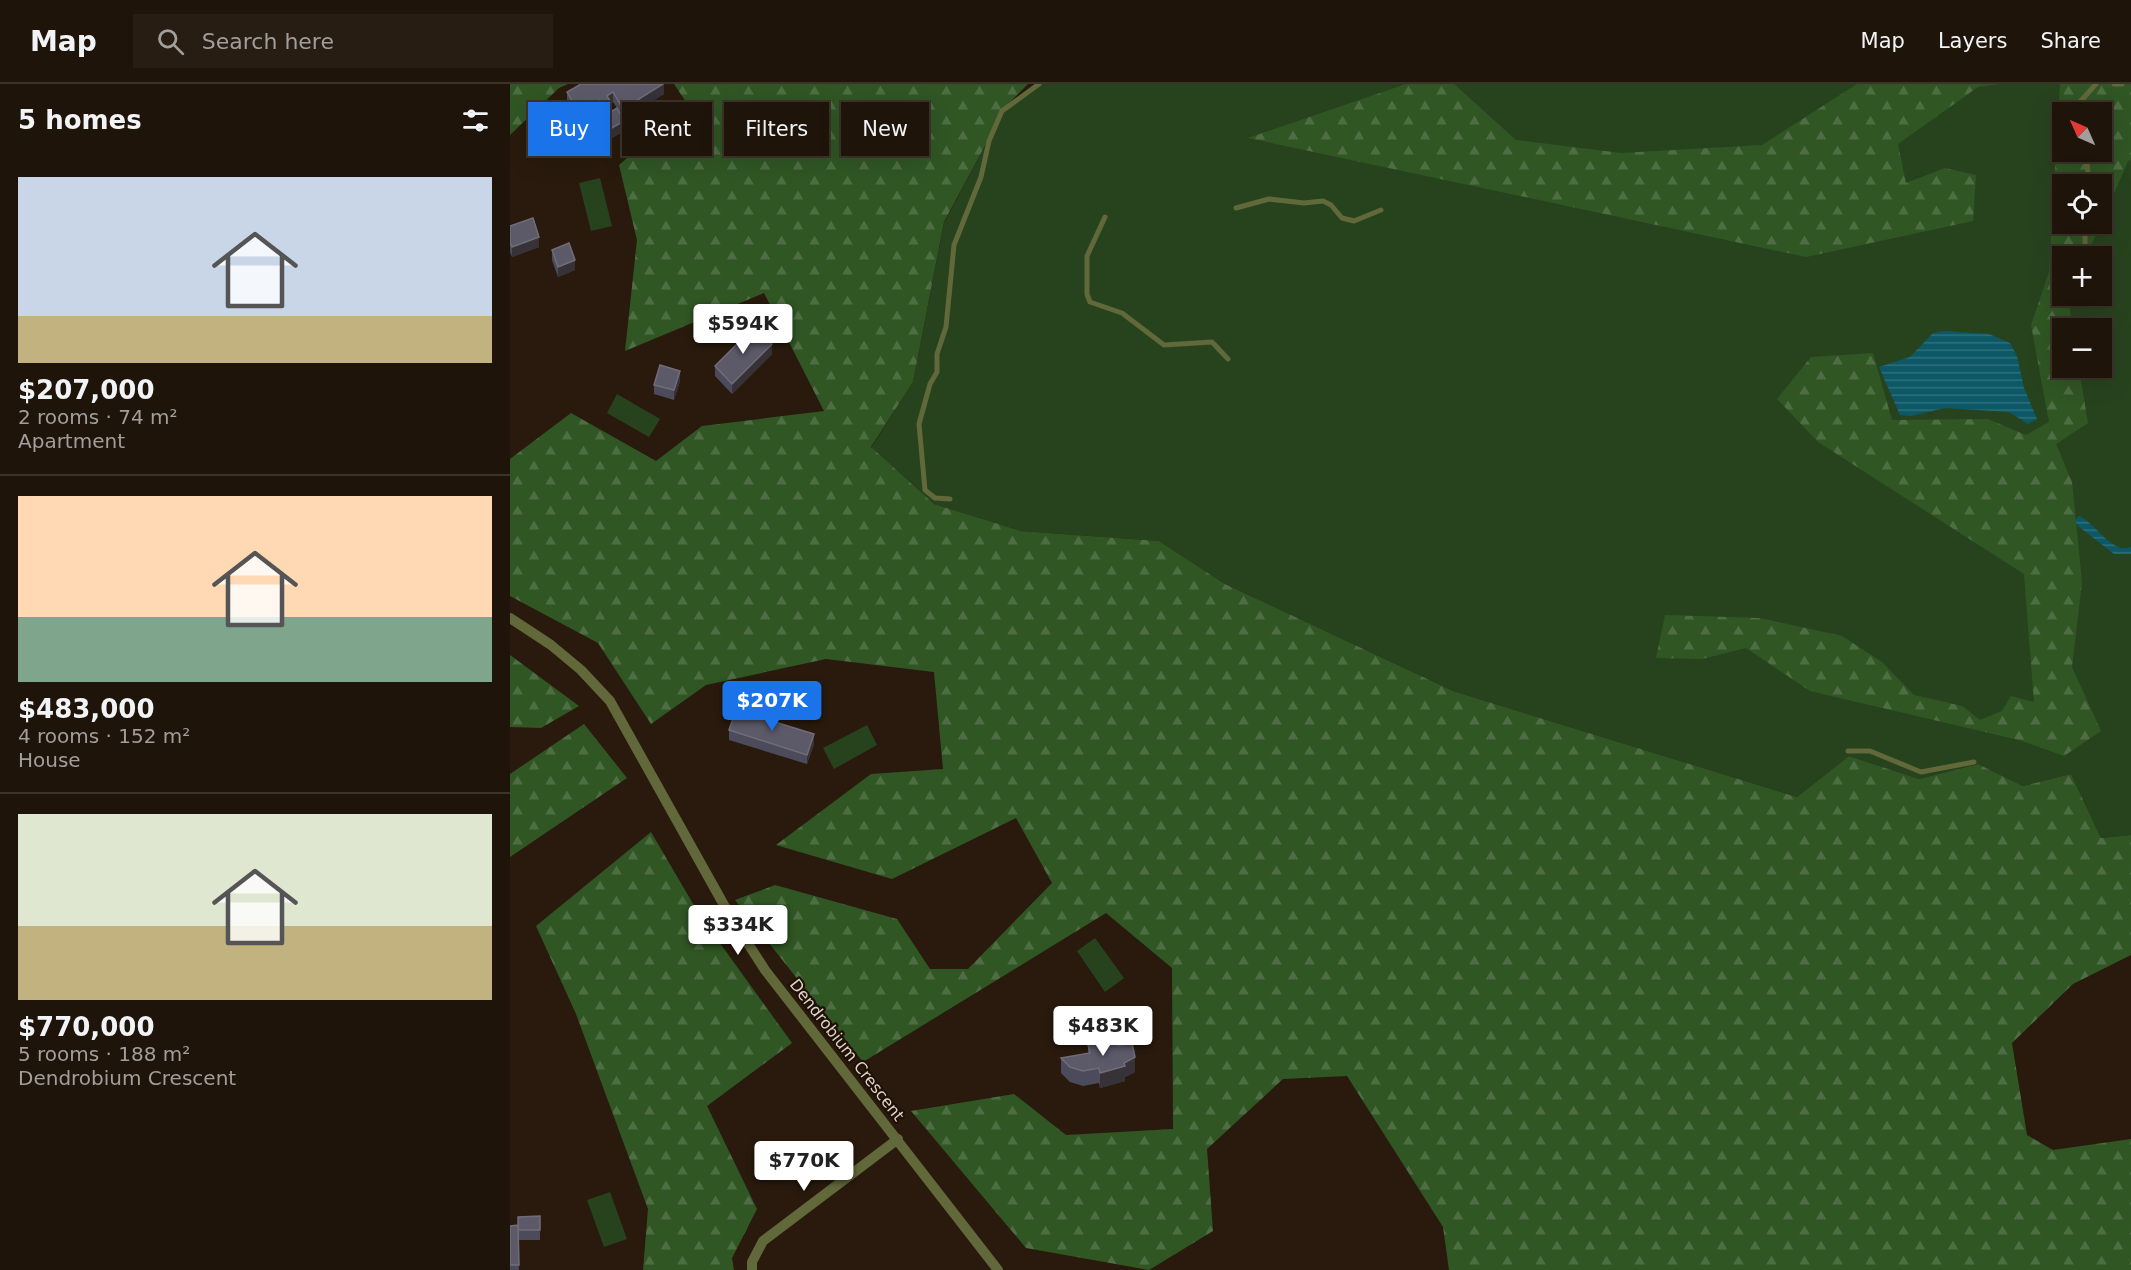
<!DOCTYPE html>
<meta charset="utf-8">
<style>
:root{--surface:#1f140a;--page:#271d13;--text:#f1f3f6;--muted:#a19e9c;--line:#3c332b;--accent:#1a73e8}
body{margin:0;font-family:"DejaVu Sans",sans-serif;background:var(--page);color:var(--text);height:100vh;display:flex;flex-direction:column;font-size:22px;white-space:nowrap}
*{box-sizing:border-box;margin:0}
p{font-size:20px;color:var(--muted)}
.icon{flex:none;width:33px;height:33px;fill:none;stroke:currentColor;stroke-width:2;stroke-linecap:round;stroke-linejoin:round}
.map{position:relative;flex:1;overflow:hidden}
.side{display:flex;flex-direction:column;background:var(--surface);width:510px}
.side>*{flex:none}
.banner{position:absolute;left:18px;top:18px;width:570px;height:54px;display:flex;gap:12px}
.needle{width:39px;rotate:315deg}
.tools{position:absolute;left:1542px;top:18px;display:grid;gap:12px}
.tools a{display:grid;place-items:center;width:60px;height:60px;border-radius:0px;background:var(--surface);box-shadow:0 6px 24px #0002,0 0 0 2px var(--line);font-size:30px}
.price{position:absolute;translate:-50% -51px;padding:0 14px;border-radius:6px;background:#fff;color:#222;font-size:20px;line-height:39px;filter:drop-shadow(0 2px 3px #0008)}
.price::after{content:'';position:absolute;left:50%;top:36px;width:18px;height:14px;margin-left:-9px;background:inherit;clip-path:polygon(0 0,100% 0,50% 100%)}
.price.on{background:var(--accent);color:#fff}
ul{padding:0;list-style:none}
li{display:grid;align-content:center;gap:12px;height:318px;padding:0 18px}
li+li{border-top:2px solid var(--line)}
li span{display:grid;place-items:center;height:186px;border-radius:0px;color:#555}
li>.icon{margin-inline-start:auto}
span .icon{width:108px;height:108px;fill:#fffc;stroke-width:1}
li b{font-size:26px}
h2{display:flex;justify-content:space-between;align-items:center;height:72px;padding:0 18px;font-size:26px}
.chip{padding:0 21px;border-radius:0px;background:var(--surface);box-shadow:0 6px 24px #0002,0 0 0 2px var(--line);font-size:21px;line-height:54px}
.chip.on{background:var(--accent);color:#fff}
header{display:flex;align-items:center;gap:36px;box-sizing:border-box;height:84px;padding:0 30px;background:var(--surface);border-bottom:2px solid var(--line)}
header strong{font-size:28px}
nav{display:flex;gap:33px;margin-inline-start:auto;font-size:21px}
.search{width:420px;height:54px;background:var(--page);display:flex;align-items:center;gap:15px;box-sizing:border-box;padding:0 21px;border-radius:0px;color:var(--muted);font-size:22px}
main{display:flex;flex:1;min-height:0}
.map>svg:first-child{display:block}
.grass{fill:#27431e;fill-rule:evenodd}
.forest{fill:url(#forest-firs);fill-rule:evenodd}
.water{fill:url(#water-rules)}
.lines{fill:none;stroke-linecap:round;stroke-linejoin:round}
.service{stroke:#61683a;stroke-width:5}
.minor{stroke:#61683a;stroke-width:10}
.wall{fill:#4c4b5c}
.shaded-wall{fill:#373138}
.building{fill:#5c5a69;stroke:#706d78;stroke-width:1.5}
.labels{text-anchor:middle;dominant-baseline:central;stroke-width:4.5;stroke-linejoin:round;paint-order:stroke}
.street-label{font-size:16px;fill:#dfd5cd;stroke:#1f1105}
</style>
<header>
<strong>Map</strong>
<div class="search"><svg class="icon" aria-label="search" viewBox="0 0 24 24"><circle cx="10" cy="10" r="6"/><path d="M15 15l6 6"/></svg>Search here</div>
<nav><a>Map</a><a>Layers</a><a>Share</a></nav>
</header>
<main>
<section class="side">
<h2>5 homes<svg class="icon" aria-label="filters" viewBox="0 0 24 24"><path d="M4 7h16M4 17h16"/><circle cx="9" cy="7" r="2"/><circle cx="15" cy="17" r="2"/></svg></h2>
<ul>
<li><span style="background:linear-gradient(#c9d6e8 75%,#c2b280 0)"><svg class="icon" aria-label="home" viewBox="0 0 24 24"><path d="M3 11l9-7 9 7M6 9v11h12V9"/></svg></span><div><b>$207,000</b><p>2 rooms · 74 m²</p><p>Apartment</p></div></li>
<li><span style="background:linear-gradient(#ffd9b3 65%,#7fa58c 0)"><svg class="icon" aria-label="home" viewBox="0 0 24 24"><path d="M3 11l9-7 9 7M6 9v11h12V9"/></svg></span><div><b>$483,000</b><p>4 rooms · 152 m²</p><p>House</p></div></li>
<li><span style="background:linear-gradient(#dfe7d0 60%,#c2b280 0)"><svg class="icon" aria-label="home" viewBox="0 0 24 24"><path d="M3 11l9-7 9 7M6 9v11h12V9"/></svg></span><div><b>$770,000</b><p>5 rooms · 188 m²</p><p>Dendrobium Crescent</p></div></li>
</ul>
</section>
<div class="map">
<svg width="1621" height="1186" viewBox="0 0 1621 1186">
<defs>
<pattern id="forest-firs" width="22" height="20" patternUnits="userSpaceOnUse" patternTransform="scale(1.5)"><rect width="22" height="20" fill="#305624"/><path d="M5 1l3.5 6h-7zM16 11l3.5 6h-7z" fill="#4e6d43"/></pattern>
<pattern id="water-rules" width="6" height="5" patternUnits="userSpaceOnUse" patternTransform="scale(1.5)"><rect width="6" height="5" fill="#0c5866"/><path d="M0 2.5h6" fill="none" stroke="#2f6f7b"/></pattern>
</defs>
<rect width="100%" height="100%" fill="#291a0d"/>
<g class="grass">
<path d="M525,0H1621V751L1591,754L1561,690L1513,702L1468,680L1409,695L1339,672L1287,713L943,607L715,500L649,457L511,447L424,420L361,364L403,298L434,139L497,21ZM1552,28H1592V68H1552ZM1552,100H1592V140H1552ZM1552,172H1592V212H1552ZM1552,244H1592V284H1552Z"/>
<path d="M90,94L102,142L81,147L69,99Z"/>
<path d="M107,310L150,335L139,353L97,329Z"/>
<path d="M357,641L367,661L324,685L313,664Z"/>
<path d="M585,854L614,894L595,908L567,867Z"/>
<path d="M100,1108L117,1155L94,1163L77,1116Z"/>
</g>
<g class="forest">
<path d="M0,0H58L49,4L0,51Z"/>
<path d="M164,0H518L497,21L434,138L403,298L361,363L424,420L511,447L649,457L715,500L943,607L1287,713L1339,672L1409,695L1468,680L1513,702L1561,690L1591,754L1621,751V871L1563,900L1502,959L1517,1051L1543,1066L1621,1055V1186H939L933,1143L837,992L773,995L697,1065L703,1147L639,1186L516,1164L401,1027L504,1010L556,1051L663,1045L662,884L596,829L353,978L225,816L265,801L387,835L420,885H458L542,799L506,734L382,795L266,761L361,690L433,685L424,588L316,575L196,601L141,640L88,559L0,512V375L61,329L146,377L192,342L314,327L254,209L115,267L127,156L109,81L178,21Z"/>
<path d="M896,0H944L1006,56L1111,69L1252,61L1347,0H1489L1468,3L1388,60L1396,99L1435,84L1466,91L1463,137L1296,173L738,54Z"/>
<path d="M1550,0H1621V76L1618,77L1592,138V100H1552V140H1591L1576,172H1552V212H1562L1559,221L1563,244H1552V284H1569L1578,339L1546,360L1562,398L1572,498L1562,583L1591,647L1554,672L1509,656L1300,607L1236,564L1192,575L1146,574L1155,531L1250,534L1332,552L1372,578L1404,611L1452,622L1470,636L1492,627L1501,612L1524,618L1514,490L1308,358L1267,315L1301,273L1363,269L1382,336L1478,335L1516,351L1539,338L1521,241L1539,188ZM1552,28H1592V68H1552Z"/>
<path d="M0,571L69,622L31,644L0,643Z"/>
<path d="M74,640L117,694L0,773V690Z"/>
<path d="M141,748L189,830L282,959L197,1022L247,1125L222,1174L224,1186H133L138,1125L66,930L26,842Z"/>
</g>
<g class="water">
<path d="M1434,247L1479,250L1500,259L1507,272L1514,304L1527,335L1518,340L1499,328L1435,324L1401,332L1390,331L1369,283L1400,273L1423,249Z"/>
<path d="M1569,432C1586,439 1602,471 1621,463V470H1604L1568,442L1565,437Z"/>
</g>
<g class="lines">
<g class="service">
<path d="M1604,0H1612"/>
<path d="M1548,20L1565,19L1569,22L1570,28"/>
<path d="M1568,20L1586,0"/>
<path d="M1576,68L1579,100"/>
<path d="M726,124L759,115L794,119L813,117L821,121L832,134L844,137L871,126"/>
<path d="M595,133L577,172V210L580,218L612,229L654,261L702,258L718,275"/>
<path d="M1575,140V172"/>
<path d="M440,415L425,414L415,406L409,340L420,300L427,288V270L436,243L444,161L471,93L479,57L492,27L529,0"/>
<path d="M1338,667H1360L1411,688L1464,678"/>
</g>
<g class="minor">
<path d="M0,534L41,561L71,586L100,617L219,830L255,886L488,1186"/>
<path d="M242,1186V1178L253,1157L388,1055"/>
</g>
</g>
<g class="wall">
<path d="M57,8L154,10L113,35L114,47L97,57L90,43V34L107,24L103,18L100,20V27L92,32L89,26L88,27V37L73,46L57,18Z"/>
<path d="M0,142L29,163L2,173L0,168Z"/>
<path d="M42,166L65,186L48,193L42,176Z"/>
<path d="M262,270L222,310L205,292V282Z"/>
<path d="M170,297L164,316L144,310V301Z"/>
<path d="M219,646L304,660L297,680L219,656Z"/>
<path d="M578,961L608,962L625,988L615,993V997L590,1004L589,999L573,1002L560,998L551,989V974L578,969Z"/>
<path d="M30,1132V1156H8L9,1186H0V1142L8,1141Z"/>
</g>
<g class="shaded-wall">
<path d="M154,0V10L113,35V25Z"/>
<path d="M103,8V18L100,20V27L92,32V22L97,12Z"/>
<path d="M89,16V26L83,29V19Z"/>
<path d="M88,28V37L73,46V36Z"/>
<path d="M114,37V47L97,57V47Z"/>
<path d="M29,153V163L2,173V163Z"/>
<path d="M65,176V186L48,193V183Z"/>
<path d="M262,260V270L222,310V300Z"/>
<path d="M170,287V297L164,316V306Z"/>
<path d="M304,650V660L297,680V671Z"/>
<path d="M625,973V988L615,993V997L590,1004V989L614,979Z"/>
</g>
<g class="building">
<path d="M71,0H153L113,25L103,8L97,12L100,17L92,22L89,16L83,19L88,28L73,36L57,8Z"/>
<path d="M107,24L114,37L97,47L90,34Z"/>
<path d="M23,134L29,153L2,163L0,158V142Z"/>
<path d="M59,159L65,176L48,183L42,166Z"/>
<path d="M244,243L262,260L222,300L205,282Z"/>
<path d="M150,281L170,287L164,306L144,301Z"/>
<path d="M226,626L304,650L297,671L219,646Z"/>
<path d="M606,953L608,962L622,959L625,973L614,979L615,982L590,989L589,984L573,987L560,983L551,974L580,969L578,961Z"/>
<path d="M30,1132V1146H8V1133Z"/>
<path d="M8,1141L9,1181H0V1142Z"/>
</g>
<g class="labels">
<g class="street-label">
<text transform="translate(337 966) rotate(52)">Dendrobium Crescent</text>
</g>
</g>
</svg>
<div class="tools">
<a><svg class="needle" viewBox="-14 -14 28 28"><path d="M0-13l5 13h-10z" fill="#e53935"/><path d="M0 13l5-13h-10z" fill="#a19e9c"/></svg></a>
<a><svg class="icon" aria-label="locate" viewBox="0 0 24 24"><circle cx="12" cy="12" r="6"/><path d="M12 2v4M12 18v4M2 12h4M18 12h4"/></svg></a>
<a>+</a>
<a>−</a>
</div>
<b class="price" style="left:233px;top:271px">$594K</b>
<b class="price on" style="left:262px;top:648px">$207K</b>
<b class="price" style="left:228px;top:872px">$334K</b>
<b class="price" style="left:593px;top:973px">$483K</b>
<b class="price" style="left:294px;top:1108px">$770K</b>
<div class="banner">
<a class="chip on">Buy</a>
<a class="chip">Rent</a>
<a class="chip">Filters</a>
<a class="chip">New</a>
</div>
</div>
</main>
